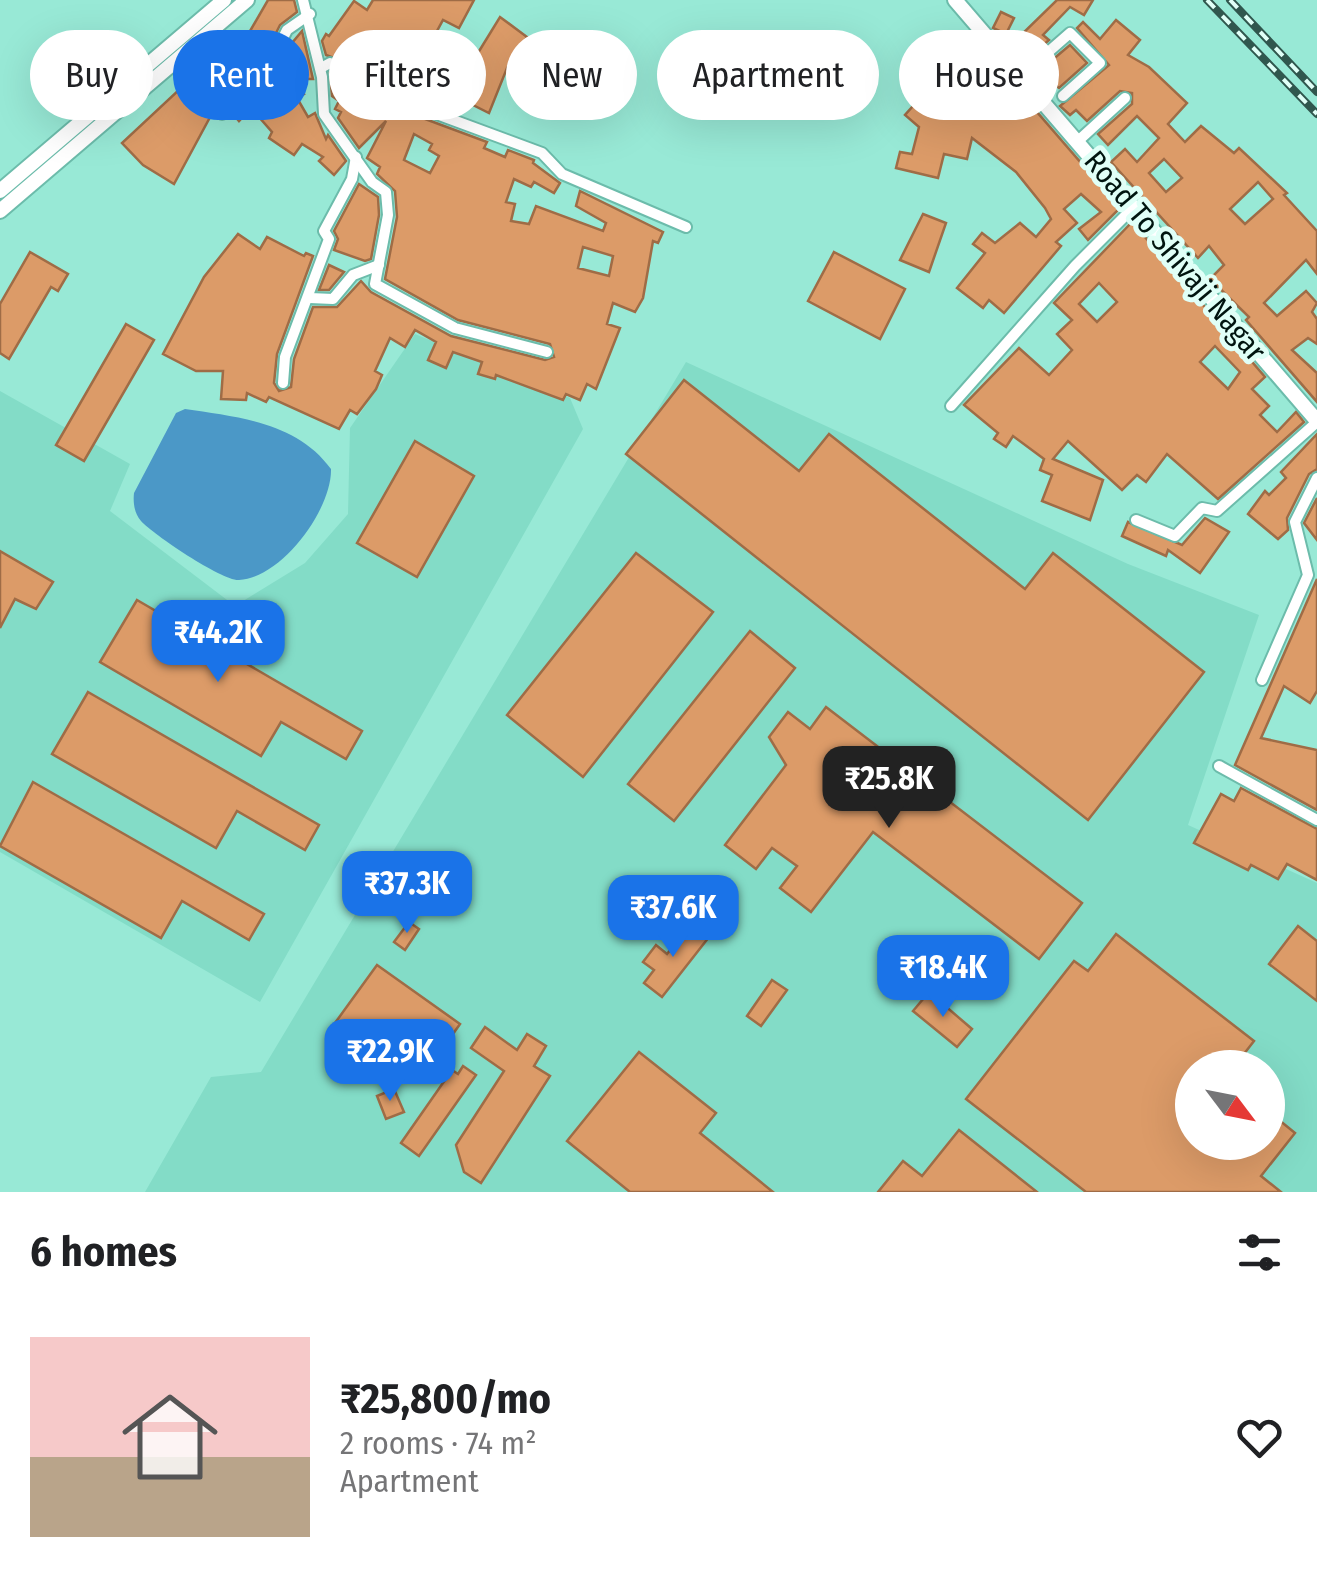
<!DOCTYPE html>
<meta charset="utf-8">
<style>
:root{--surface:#fff;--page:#f2f2f2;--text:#202124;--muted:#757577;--accent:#1a73e8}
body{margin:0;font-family:"Fira Sans Condensed",sans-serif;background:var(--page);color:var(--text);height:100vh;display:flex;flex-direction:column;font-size:38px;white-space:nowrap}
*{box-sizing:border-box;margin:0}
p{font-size:32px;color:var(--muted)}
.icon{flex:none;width:55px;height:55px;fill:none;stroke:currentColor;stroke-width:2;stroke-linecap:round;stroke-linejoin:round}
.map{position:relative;height:1192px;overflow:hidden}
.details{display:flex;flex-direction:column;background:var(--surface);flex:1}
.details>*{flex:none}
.guide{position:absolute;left:30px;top:30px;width:1258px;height:90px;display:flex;gap:20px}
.needle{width:65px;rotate:122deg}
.controls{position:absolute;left:1175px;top:1050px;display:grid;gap:20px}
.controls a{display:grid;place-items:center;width:110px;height:110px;border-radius:50%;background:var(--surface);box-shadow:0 10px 40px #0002;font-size:50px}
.price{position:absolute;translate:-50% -85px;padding:0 22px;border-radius:20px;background:var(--accent);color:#fff;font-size:32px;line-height:65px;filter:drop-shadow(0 2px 5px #0008)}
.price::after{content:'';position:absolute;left:50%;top:60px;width:30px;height:22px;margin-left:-15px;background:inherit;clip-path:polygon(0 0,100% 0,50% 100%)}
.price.current{background:#222;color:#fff}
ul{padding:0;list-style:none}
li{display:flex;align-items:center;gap:30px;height:250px;padding:0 30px}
li span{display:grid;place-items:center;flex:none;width:280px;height:200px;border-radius:0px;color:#555}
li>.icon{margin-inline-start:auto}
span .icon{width:120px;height:120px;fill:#fffc;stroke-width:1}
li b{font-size:42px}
h2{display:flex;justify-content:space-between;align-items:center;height:120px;padding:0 30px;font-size:42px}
.chip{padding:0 35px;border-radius:45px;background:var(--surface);box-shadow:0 10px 40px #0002;font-size:35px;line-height:90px}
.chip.current{background:var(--accent);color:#fff}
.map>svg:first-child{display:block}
.built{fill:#83dcc7;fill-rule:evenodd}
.water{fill:#4b98c7}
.building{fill:#dc9b68;stroke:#9f6c46;stroke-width:2.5;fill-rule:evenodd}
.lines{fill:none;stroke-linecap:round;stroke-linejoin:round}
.street-casing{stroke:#6cbcab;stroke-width:14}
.secondary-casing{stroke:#6cbcab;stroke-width:18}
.street{stroke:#fff;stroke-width:10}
.secondary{stroke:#fff;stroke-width:14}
.rail-casing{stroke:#30574e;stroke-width:8}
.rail{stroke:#e0fff7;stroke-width:4;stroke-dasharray:11;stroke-linecap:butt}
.labels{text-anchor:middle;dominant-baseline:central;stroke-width:10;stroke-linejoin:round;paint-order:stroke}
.street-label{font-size:30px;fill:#00140f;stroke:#e0fff7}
</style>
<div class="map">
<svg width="1317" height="1192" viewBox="0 0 1317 1192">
<rect width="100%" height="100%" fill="#98e9d6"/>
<g class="built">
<path d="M415,334L570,398L583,429L260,1002L0,852V391L130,464L110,511L235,606L305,563L348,514L350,428Z"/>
<path d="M686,362L1128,564L1259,615L1188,825L1317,883V1192H145L211,1077L261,1072ZM1192,1068H1268V1142H1192Z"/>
</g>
<path class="water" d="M185,409C238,417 297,422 331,469C332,509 282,578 239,580C222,581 154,535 141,521C134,513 133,502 134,493L176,413Z"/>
<g class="building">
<path d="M268,0H294L297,12L280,25L269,47L215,108L174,184L143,165L122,143L182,87L189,95L212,66L218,71L241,35L246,38Z"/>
<path d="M373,0H474L459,28L443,20L430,44L463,59L473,61L500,17L527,37L507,68L489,113L459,98L456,112L392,88L353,58L350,64L326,55L322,41L326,34L329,36L354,1L367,10Z"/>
<path d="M1057,0H1093L1084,15L1070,7L1043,35L1049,40L1041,47L1036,41L1024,53L1013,43Z"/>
<path d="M1001,12L1014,18L1006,34L993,28Z"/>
<path d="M1116,20L1140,40L1128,55L1149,67L1187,103L1168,124L1185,142L1201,126L1234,153L1239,148L1287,193L1284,195L1317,231V274L1306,260L1264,303L1277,316L1306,291L1317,303L1312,312L1317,319V344L1308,338L1292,350L1317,373V402L1246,320L1249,317L1210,279L1224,265L1209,246L1198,258L1111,162L1125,149L1137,162L1159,138L1137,116L1108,145L1098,134L1132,104V93L1120,91L1087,121L1076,110L1070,115L1060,106L1109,65L1077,28L1083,22L1100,39ZM1164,159L1182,178L1166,192L1149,173ZM1258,182L1273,199L1245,224L1230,209Z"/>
<path d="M302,31L313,79H295L304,94L297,98L308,117L315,113L326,139L328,135L346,161L334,175L319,161L323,157L302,144L294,155L269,138L272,132L251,108L239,121L233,114Z"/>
<path d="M968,40L992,61L989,68L992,65L1011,82L1120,208L1088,240L1079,229L1101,212L1081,194L1064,209L1077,223L1056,242L1061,246L1004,313L989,300L983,308L957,288L985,253L973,244L982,233L995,243L1020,223L1036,237L1051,219L1045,208L1016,172L972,138L967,159L944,154L938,178L896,168L900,152L912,154L919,127L905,115L922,96L935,107L967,75L950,61Z"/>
<path d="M1070,45L1087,63L1059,88L1038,72Z"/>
<path d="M330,73L385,104L487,142L484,148L505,157L508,150L534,160L533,163L560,183L554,193L534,182L531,187L514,179L506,202L515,204L511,221L529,224L536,206L603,231L606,223L576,206L580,191L663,232L658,243L653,241L643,298L635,312L613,303L607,324L620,328L596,389L587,384L580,400L566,394L563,400L496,375L495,379L478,374L482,362L453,352L446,368L428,360L436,342L415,330L405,347L390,338L375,371L382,375L376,389L357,414L350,410L339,429L269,397L266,402L247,393L246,400L221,399L223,371H196L163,354L204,277L238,234L260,249L267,237L304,256L306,253L313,256L277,354L274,383L279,391L291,387L294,359L313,307H337L361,281L371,292L451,336L545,360L554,357L550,344L458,320L385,279L397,217L395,191L377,174L380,167L367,158L386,121L359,148L338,118L341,112L335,109L339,101L332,96ZM414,134L432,144L429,150L439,156L430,173L404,160ZM583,247L613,256L609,276L578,268Z"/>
<path d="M359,184L378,197L379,215L371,259L365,261L334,250L338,239L334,231Z"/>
<path d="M923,214L946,223L929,272L900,260Z"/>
<path d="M1132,222L1265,377L1252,389L1269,406L1260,415L1277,432L1296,412L1304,422L1218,499L1167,454L1146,482L1137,475L1122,490L1068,441L1053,459L1103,480L1090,520L1042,501L1052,475L1040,470L1044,459L1013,436L1006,447L994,439L998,433L964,405L1019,348L1049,375L1072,350L1057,334L1072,320L1054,303ZM1099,283L1117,302L1097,322L1079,304ZM1215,346L1240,372L1228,389L1200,362Z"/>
<path d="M30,252L68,274L58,291L51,287L9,359L0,353V304Z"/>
<path d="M834,252L905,289L880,339L808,301Z"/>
<path d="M329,265L344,272L329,290H319Z"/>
<path d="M126,324L154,340L84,461L56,445Z"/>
<path d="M684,380L799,471L829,434L1025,589L1053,553L1204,672L1088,820L626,454Z"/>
<path d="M1317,434V469L1309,474L1287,518L1288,530L1278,539L1248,514L1265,491L1269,495L1286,478L1281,472Z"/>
<path d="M415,441L474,476L417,577L357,543Z"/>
<path d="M1317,498V540L1304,523Z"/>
<path d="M1205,518L1229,532L1200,573L1168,550L1166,556L1122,536L1128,522L1182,545Z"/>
<path d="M0,551L53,582L36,609L15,599L0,628Z"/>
<path d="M636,553L713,612L583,777L507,715Z"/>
<path d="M1317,579V691L1310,703L1284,686L1261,738L1317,750V810L1235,765Z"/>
<path d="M137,600L362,731L346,759L281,722L261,756L100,662Z"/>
<path d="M750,631L795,668L674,821L628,784Z"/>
<path d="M88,692L319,825L305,850L237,811L216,848L52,754Z"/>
<path d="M826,707L1082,903L1039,959L873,832L811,912L780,888L797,866L772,848L756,869L725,845L786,765L769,737L788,712L810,729Z"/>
<path d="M33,782L264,914L249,940L182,901L161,938L0,846Z"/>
<path d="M1241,788L1317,829V880L1287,864L1278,879L1251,865L1248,870L1194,843L1221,794L1234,801Z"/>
<path d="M409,922L419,929L405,950L394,942Z"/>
<path d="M691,924L709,937L662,997L644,983L654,970L643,962L656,945L667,954Z"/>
<path d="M1298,926L1317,941V1001L1269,964Z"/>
<path d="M1116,934L1254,1041L1233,1068H1192V1142H1268V1111L1295,1133L1261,1176L1281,1192H1086L966,1099L1074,961L1088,971Z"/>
<path d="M377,965L460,1024L419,1082L335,1023Z"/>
<path d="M772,980L787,990L761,1026L747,1016Z"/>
<path d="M929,992L972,1029L957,1047L913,1011Z"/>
<path d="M485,1027L517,1050L527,1034L546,1046L534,1066L550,1076L481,1183L464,1172L456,1145L504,1071L471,1048Z"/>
<path d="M639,1052L716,1113L700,1133L773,1192H630L567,1141Z"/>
<path d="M463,1066L476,1075L419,1156L401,1143L452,1070L458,1074Z"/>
<path d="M394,1089L404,1112L386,1119L377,1096Z"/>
<path d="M959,1130L1037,1192H878L903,1161L922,1176Z"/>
</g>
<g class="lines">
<g class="street-casing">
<g id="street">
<path d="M303,0L322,77L324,114L372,182L386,192L388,215L375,284L455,328L547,352"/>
<path d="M321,68L330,63L388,96L542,153L562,174L686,227"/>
<path d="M1022,75L1070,33L1100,63L1063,96"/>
<path d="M222,114L276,52L287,30L310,14"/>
<path d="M1078,141L1125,98"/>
<path d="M310,298L333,299L353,275L379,265"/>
<path d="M283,383L285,357L329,239L324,231L352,179L356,157"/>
<path d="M951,406L1075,266L1134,207"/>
<path d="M1136,520L1175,536L1202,508L1217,511L1317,422"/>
<path d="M1262,680L1308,575L1295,522L1317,478"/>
<path d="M1219,766L1317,820"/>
</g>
</g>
<g class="secondary-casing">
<g id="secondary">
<path d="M955,0L1317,421"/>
<path d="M0,191L224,0"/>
<path d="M0,211L247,0"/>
</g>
</g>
<use href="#street" class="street"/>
<use href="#secondary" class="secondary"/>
<g class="rail-casing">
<g id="rail">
<path d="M1207,0L1317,114"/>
<path d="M1230,0L1317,92"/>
</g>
</g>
<use href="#rail" class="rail"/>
</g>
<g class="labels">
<g class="street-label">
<text transform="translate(1175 256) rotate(50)">Road To Shivaji Nagar</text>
</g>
</g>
</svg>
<div class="controls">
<a><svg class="needle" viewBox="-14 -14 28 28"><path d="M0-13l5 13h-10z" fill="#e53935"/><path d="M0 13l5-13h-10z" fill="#757577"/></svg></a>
</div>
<b class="price" style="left:218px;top:685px">₹44.2K</b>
<b class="price current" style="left:889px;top:831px">₹25.8K</b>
<b class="price" style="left:407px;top:936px">₹37.3K</b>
<b class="price" style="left:673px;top:960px">₹37.6K</b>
<b class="price" style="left:943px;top:1020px">₹18.4K</b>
<b class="price" style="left:390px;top:1104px">₹22.9K</b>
<div class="guide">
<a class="chip">Buy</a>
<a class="chip current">Rent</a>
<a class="chip">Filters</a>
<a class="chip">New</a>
<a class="chip">Apartment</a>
<a class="chip">House</a>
</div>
</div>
<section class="details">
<h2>6 homes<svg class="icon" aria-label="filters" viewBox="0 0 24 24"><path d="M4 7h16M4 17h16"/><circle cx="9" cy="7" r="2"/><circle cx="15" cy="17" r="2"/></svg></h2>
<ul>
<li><span style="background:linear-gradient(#f6c9c9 60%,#b9a48a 0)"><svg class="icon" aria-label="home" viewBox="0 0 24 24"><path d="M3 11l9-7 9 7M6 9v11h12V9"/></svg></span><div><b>₹25,800/mo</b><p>2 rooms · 74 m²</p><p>Apartment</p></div><svg class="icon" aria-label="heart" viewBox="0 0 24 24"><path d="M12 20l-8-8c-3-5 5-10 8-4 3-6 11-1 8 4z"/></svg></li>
</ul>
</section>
